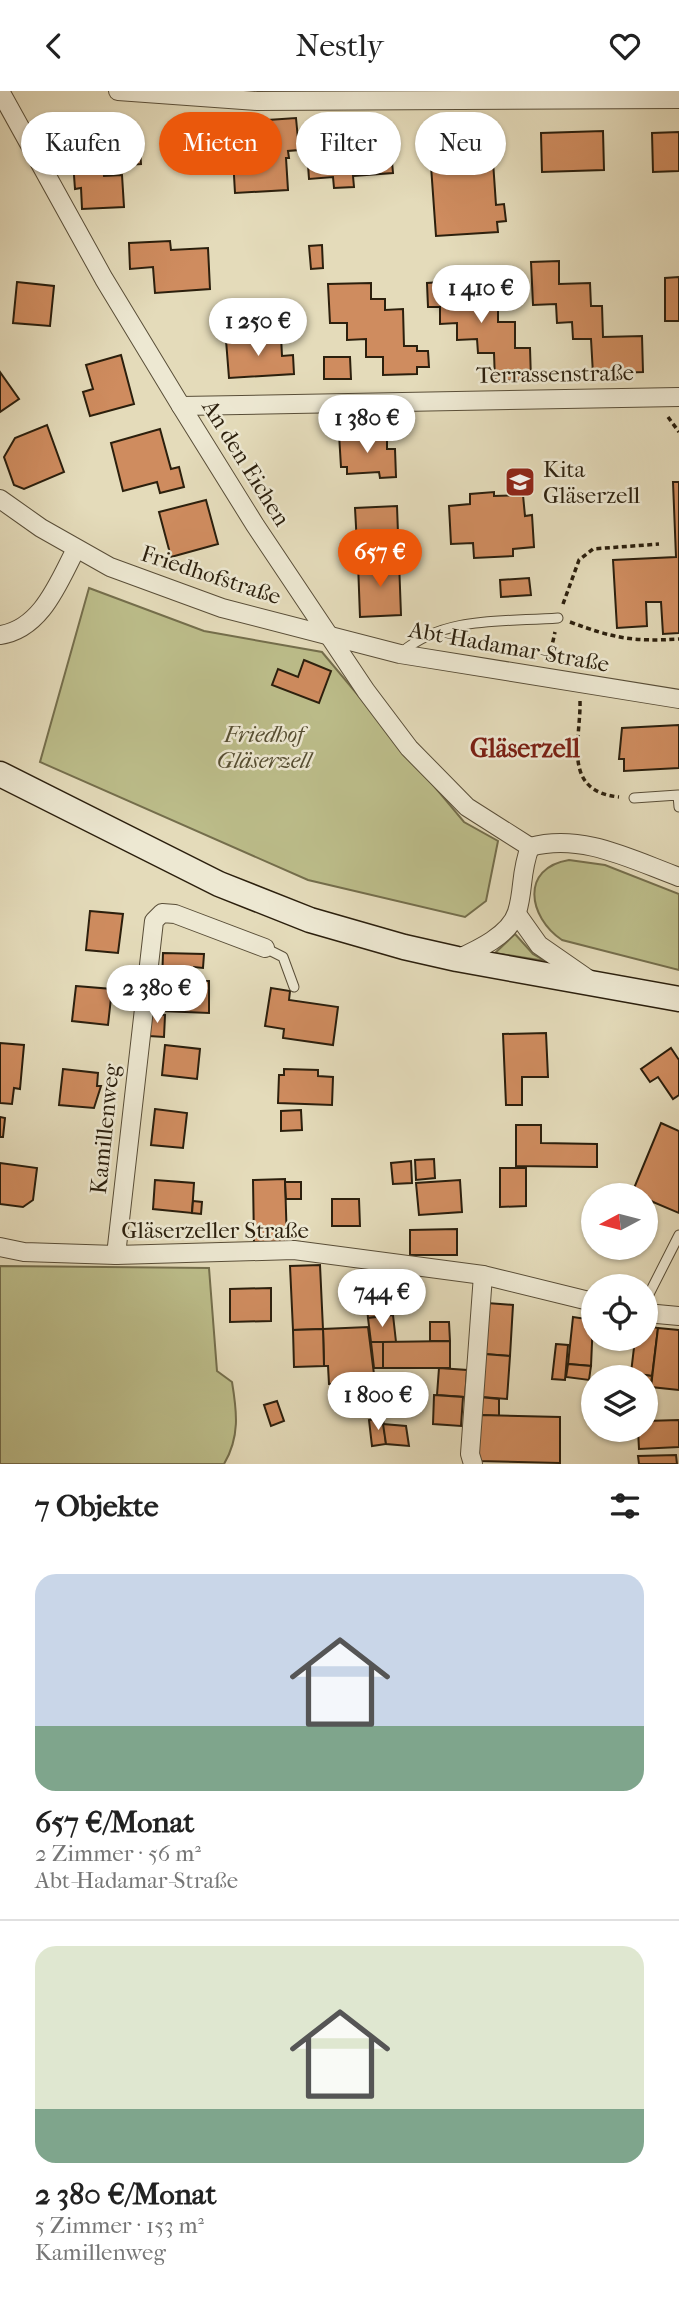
<!DOCTYPE html>
<html lang="de">
<meta charset="utf-8">
<style>
:root{--surface:#fff;--page:#f2f2f2;--text:#222;--muted:#767676;--line:#e0e0e0;--accent:#ea580c}
body{margin:0;font-family:"IM FELL French Canon",serif;background:var(--page);color:var(--text);height:100vh;display:flex;flex-direction:column;font-size:26px;white-space:nowrap}
*{box-sizing:border-box;margin:0}
p{font-size:23px;color:var(--muted)}
.icon{flex:none;width:38px;height:38px;fill:none;stroke:currentColor;stroke-width:2;stroke-linecap:round;stroke-linejoin:round}
.map{position:relative;height:1373px;overflow:hidden}
.details{display:flex;flex-direction:column;background:var(--surface);flex:1}
.details>*{flex:none}
.guide{position:absolute;left:21px;top:21px;width:637px;height:63px;display:flex;gap:14px}
.needle{width:46px;rotate:263deg}
.buttons{position:absolute;left:581px;top:1092px;display:grid;gap:14px}
.buttons a{display:grid;place-items:center;width:77px;height:77px;border-radius:50%;background:var(--surface);box-shadow:0 2px 5px #0004;font-size:35px}
.price{position:absolute;translate:-50% -60px;padding:0 16px;border-radius:24px;background:#fff;color:#222;font-size:23px;line-height:46px;filter:drop-shadow(0 2px 4px #0008)}
.price::after{content:'';position:absolute;left:50%;top:42px;width:21px;height:16px;margin-left:-10px;background:inherit;clip-path:polygon(0 0,100% 0,50% 100%)}
.price.active{background:var(--accent);color:#fff}
ul{padding:0;list-style:none}
li{display:grid;align-content:center;gap:14px;height:371px;padding:0 35px}
li+li{border-top:2px solid var(--line)}
li span{display:grid;place-items:center;height:217px;border-radius:21px;color:#555}
li>.icon{margin-inline-start:auto}
span .icon{width:126px;height:126px;fill:#fffc;stroke-width:1}
li b{font-size:30px}
h2{display:flex;justify-content:space-between;align-items:center;height:84px;padding:0 35px;font-size:30px}
.chip{padding:0 24px;border-radius:32px;background:var(--surface);box-shadow:0 2px 5px #0004;font-size:24px;line-height:63px}
.chip.active{background:var(--accent);color:#fff}
header{display:flex;justify-content:space-between;align-items:center;height:91px;padding:0 35px;background:var(--surface);font-size:32px;font-weight:600}
.map>svg:first-child{display:block}
.green{fill:#bcbd8a;stroke:#746e4c;stroke-width:2}
.building{fill:#cf8c5f;stroke:#2b1f0d;stroke-width:2}
.lines{fill:none;stroke-linecap:round;stroke-linejoin:round}
.service-casing{stroke:#594e38;stroke-width:11}
.minor-casing{stroke:#594e38;stroke-width:20}
.secondary-casing{stroke:#2b1f0d;stroke-width:27}
.path{stroke:#2b1f0d;stroke-width:3.5;stroke-dasharray:5 3.5;stroke-linecap:butt}
.service{stroke:#ede8d2;stroke-width:9}
.minor{stroke:#ede8d2;stroke-width:18}
.secondary{stroke:#ede8d2;stroke-width:24}
.labels{text-anchor:middle;dominant-baseline:central;stroke-width:5;stroke-linejoin:round;paint-order:stroke}
.street-label{font-size:23px;fill:#2b1f0d;stroke:#ede8d2}
.poi-label{font-size:23px;fill:#2b1f0d;stroke:#ede8d2;text-anchor:start}
.park-label{font-size:23px;font-style:italic;fill:#564e32;stroke:#ede8d2}
.quarter-label{font-size:26px;font-weight:bold;fill:#7a1f14;stroke:#ede8d2}
</style>
<header><svg class="icon" aria-label="back" viewBox="0 0 24 24"><path d="M15 5l-7 7 7 7"/></svg>Nestly<svg class="icon" aria-label="heart" viewBox="0 0 24 24"><path d="M12 20l-8-8c-3-5 5-10 8-4 3-6 11-1 8 4z"/></svg></header>
<div class="map">
<svg width="679" height="1373" viewBox="0 0 679 1373">
<rect width="100%" height="100%" fill="#e4dbba"/>
<filter id="stains"><feTurbulence type="fractalNoise" baseFrequency=".00286" numOctaves="4"/><feColorMatrix values="0 0 0 0 .2 0 0 0 0 .09 0 0 0 0 .02 0 0 0 .5 -.17"/></filter>
<radialGradient id="worn" r=".72"><stop offset=".6" stop-color="#630" stop-opacity="0"/><stop offset="1" stop-color="#630" stop-opacity=".3"/></radialGradient>
<g class="green">
<path d="M89,497L204,540L322,561L464,731L498,750L486,810L465,826L308,789L40,671Z"/>
<path d="M569,769L605,774L679,803V879L562,849C528,826 520,777 569,769Z"/>
<path d="M515,843L533,863L545,870L495,862Z"/>
<path d="M0,1175L209,1177L217,1280L232,1291C237,1321 240,1346 224,1373H0Z"/>
</g>
<g class="building">
<path d="M83,23L84,30L108,29L110,47L139,45L141,73L110,75L109,60L62,63L59,24Z"/>
<path d="M296,27L299,59L288,60L289,67H286L288,99L235,102L233,67L253,65L251,37L269,35L268,29Z"/>
<path d="M352,27L354,50L390,48L393,82L353,85L354,96L334,97L333,86L309,88L307,60H314L312,30Z"/>
<path d="M195,28V34L229,31L231,53L221,54L222,70L175,73L172,29Z"/>
<path d="M603,40L604,79L542,81L541,42Z"/>
<path d="M679,41V80L653,81L652,42Z"/>
<path d="M492,56L496,114L504,113L506,130L497,131L498,141L436,145L430,61Z"/>
<path d="M103,69L104,85L122,84L124,116L82,118L81,97L75,98L73,71Z"/>
<path d="M170,150L171,159L208,157L210,198L155,202L153,176L130,178L129,152Z"/>
<path d="M322,154L323,177L311,178L309,155Z"/>
<path d="M559,170V193L590,192L591,215H602L603,246L642,245L643,281L593,283L591,248H573L572,231L557,232L556,213L533,214L531,171Z"/>
<path d="M679,186V230H665V187Z"/>
<path d="M489,188V218L498,217V231H515V257H530L531,289L495,290L494,262H478L477,248L457,249V232L440,233V216H428L427,192Z"/>
<path d="M17,191L54,195L50,235L13,232Z"/>
<path d="M371,192V208H385V219L403,218L404,255H417V260H428L429,276H417V283L383,284V266H366V248L347,249V232H330L328,193Z"/>
<path d="M281,245L282,265L293,264L294,283L229,287L226,249Z"/>
<path d="M121,264L134,313L90,325L83,301L93,298L86,274Z"/>
<path d="M324,266H350L351,288H324Z"/>
<path d="M0,281L19,308L0,321Z"/>
<path d="M47,334L64,381L24,398L14,394L4,366L15,347Z"/>
<path d="M160,338L171,378L179,376L184,396L160,402L157,391L123,400L111,352Z"/>
<path d="M374,341L375,347L387,346V358H395L396,386L380,387L379,381L347,383V376H341L339,343Z"/>
<path d="M673,391H679V542L663,543L661,511H646L647,535L617,537L613,469L676,466Z"/>
<path d="M494,401V405L523,404L525,425L532,424L534,456L513,458V465L474,467L473,452L451,453L449,415L470,413V403Z"/>
<path d="M206,409L218,453L171,466L159,421Z"/>
<path d="M397,415L399,470L358,472L355,417Z"/>
<path d="M399,470L401,524L360,526L358,472Z"/>
<path d="M529,487L531,504L501,506L500,489Z"/>
<path d="M304,569L331,580L319,612L272,594L278,578L298,586Z"/>
<path d="M679,634V677L624,680V668H619L622,637Z"/>
<path d="M90,820L123,823L118,862L86,859Z"/>
<path d="M163,862L204,863L203,877L194,876L193,890H209V922L161,920Z"/>
<path d="M76,895L112,898L108,934L72,930Z"/>
<path d="M271,897L290,900L289,909L338,916L333,954L283,947L284,938L265,935Z"/>
<path d="M149,923L165,924L164,946L149,945Z"/>
<path d="M546,942L548,986H522V1014H506L503,943Z"/>
<path d="M0,952L24,954L20,998L14,997L12,1013L0,1012Z"/>
<path d="M165,954L200,958L197,988L162,984Z"/>
<path d="M671,957L679,969V1004L673,1008L658,986L650,991L641,978Z"/>
<path d="M63,978L98,982L97,995H101L94,1017L59,1014Z"/>
<path d="M284,978L318,979V985L333,986L332,1014L278,1012L279,984H284Z"/>
<path d="M155,1018L187,1022L183,1057L151,1054Z"/>
<path d="M301,1019L302,1039L281,1040V1020Z"/>
<path d="M0,1026L5,1027L3,1046H0Z"/>
<path d="M661,1032L679,1040V1122L646,1108V1104L632,1102Z"/>
<path d="M516,1034H541V1052L597,1053V1076L516,1075Z"/>
<path d="M434,1068L435,1087L416,1089L415,1069Z"/>
<path d="M411,1070L412,1092L393,1093L391,1072Z"/>
<path d="M0,1072L37,1077L33,1109L23,1116L0,1113Z"/>
<path d="M500,1077H526V1115L500,1116Z"/>
<path d="M285,1088L287,1152H254L253,1089Z"/>
<path d="M155,1089L194,1092L192,1122L153,1118Z"/>
<path d="M460,1089L462,1121L419,1124L416,1092Z"/>
<path d="M285,1091H301V1108H286Z"/>
<path d="M332,1108H359L360,1135H332Z"/>
<path d="M646,1108L653,1111L650,1117L646,1115Z"/>
<path d="M193,1110L202,1111L201,1123L192,1122Z"/>
<path d="M646,1115L652,1118L646,1133Z"/>
<path d="M457,1138V1164H410V1139Z"/>
<path d="M320,1174L323,1238L293,1239L290,1175Z"/>
<path d="M389,1185L393,1224L368,1227L364,1187Z"/>
<path d="M271,1197V1230L230,1231V1198Z"/>
<path d="M487,1212L513,1214L510,1265L484,1263Z"/>
<path d="M393,1224L396,1251H371L368,1227Z"/>
<path d="M573,1226L593,1229L591,1275L568,1273Z"/>
<path d="M430,1231H449L450,1250H430Z"/>
<path d="M646,1235L658,1237L652,1285L631,1282L635,1248H646Z"/>
<path d="M368,1236L375,1291L329,1293L328,1275H324L323,1238Z"/>
<path d="M658,1237L679,1239V1299L651,1296Z"/>
<path d="M323,1238L324,1275L294,1276L293,1239Z"/>
<path d="M450,1250V1277H383V1251Z"/>
<path d="M371,1251H383V1277H374Z"/>
<path d="M556,1253L568,1254L565,1289L552,1288Z"/>
<path d="M484,1263L510,1265L507,1308L481,1306Z"/>
<path d="M568,1273L591,1275L589,1289L566,1286Z"/>
<path d="M439,1277L467,1279L465,1306L437,1304Z"/>
<path d="M631,1282L652,1285L650,1299H646V1286H630Z"/>
<path d="M434,1304L463,1306L461,1335L433,1333Z"/>
<path d="M480,1306L499,1308V1325L480,1324Z"/>
<path d="M277,1310L284,1330L271,1335L264,1314Z"/>
<path d="M480,1324L560,1326V1372L478,1370Z"/>
<path d="M383,1327L386,1353L372,1355L369,1329Z"/>
<path d="M679,1329V1356L639,1358L638,1339H646V1330Z"/>
<path d="M383,1333L406,1335L409,1355L386,1353Z"/>
<path d="M676,1364L677,1373H639L638,1365Z"/>
</g>
<g class="lines">
<g class="service-casing">
<g id="service">
<path d="M402,561C444,525 504,531 558,527"/>
<path d="M634,707L678,704L679,716"/>
<path d="M265,857L283,866L294,896"/>
<path d="M646,1209L679,1144"/>
</g>
</g>
<g class="minor-casing">
<g id="minor">
<path d="M0,0L104,188L181,315L255,434L366,600L409,657L467,716L530,756"/>
<path d="M118,0L257,10L679,8"/>
<path d="M181,315L679,306"/>
<path d="M0,408L41,437L110,476L222,517L400,563L679,608"/>
<path d="M0,544C42,538 59,490 76,458"/>
<path d="M530,756C582,742 630,768 679,786"/>
<path d="M517,823L539,854L588,888"/>
<path d="M457,868C477,859 510,844 517,821C524,799 520,782 530,756"/>
<path d="M0,1156L24,1161L116,1164L294,1159L483,1184L593,1211"/>
<path d="M116,1164L154,830L162,822L175,823L265,857"/>
<path d="M646,1222L679,1225"/>
<path d="M473,1373L470,1363L483,1184"/>
</g>
</g>
<g class="secondary-casing">
<path id="secondary" d="M0,683L219,793L310,829L404,856L457,868L679,908"/>
</g>
<g class="path">
<path d="M668,326L679,341"/>
<path d="M563,513L579,469L593,458L659,453"/>
<path d="M570,531C613,547 633,551 679,548"/>
<path d="M549,568L555,541"/>
<path d="M580,610C581,649 561,700 619,706"/>
</g>
<use href="#service" class="service"/>
<use href="#minor" class="minor"/>
<use href="#secondary" class="secondary"/>
</g>
<defs>
<g id="school-square" transform="scale(1.575)"><rect x="-9" y="-9" width="18" height="18" rx="4" fill="#8f2418" stroke="#ede8d2"/><path d="M0-5L7-2L0 1L-7-2ZM-4 1L0 2.5L4 1V4Q0 6-4 4Z" fill="#fff"/></g>
</defs>
<g fill-rule="evenodd">
<use href="#school-square" x="520" y="391"/>
</g>
<g class="labels">
<g class="street-label">
<text transform="translate(555 283) rotate(-1)">Terrassenstraße</text>
<text transform="translate(246 372) rotate(58)">An den Eichen</text>
<text transform="translate(211 484) rotate(18)">Friedhofstraße</text>
<text transform="translate(509 556) rotate(10)">Abt-Hadamar-Straße</text>
<text transform="translate(105 1038) rotate(-84)">Kamillenweg</text>
<text x="215" y="1139">Gläserzeller Straße</text>
</g>
<g class="poi-label">
<text x="543" y="378">Kita<tspan x="543" dy="26">Gläserzell</tspan></text>
</g>
<g class="park-label">
<text x="264" y="643">Friedhof<tspan x="264" dy="26">Gläserzell</tspan></text>
</g>
<g class="quarter-label">
<text x="525" y="657">Gläserzell</text>
</g>
</g>
<rect width="100%" height="100%" filter="url(#stains)"/>
<rect width="100%" height="100%" fill="url(#worn)"/>
</svg>
<div class="buttons">
<a><svg class="needle" viewBox="-14 -14 28 28"><path d="M0-13l5 13h-10z" fill="#e53935"/><path d="M0 13l5-13h-10z" fill="#767676"/></svg></a>
<a><svg class="icon" aria-label="locate" viewBox="0 0 24 24"><circle cx="12" cy="12" r="6"/><path d="M12 2v4M12 18v4M2 12h4M18 12h4"/></svg></a>
<a><svg class="icon" aria-label="layers" viewBox="0 0 24 24"><path d="M12 4l9 5-9 5-9-5zM3 14l9 5 9-5"/></svg></a>
</div>
<b class="price" style="left:481px;top:234px">1 410 €</b>
<b class="price" style="left:258px;top:267px">1 250 €</b>
<b class="price" style="left:367px;top:364px">1 380 €</b>
<b class="price active" style="left:380px;top:498px">657 €</b>
<b class="price" style="left:157px;top:934px">2 380 €</b>
<b class="price" style="left:382px;top:1238px">744 €</b>
<b class="price" style="left:378px;top:1341px">1 800 €</b>
<div class="guide">
<a class="chip">Kaufen</a>
<a class="chip active">Mieten</a>
<a class="chip">Filter</a>
<a class="chip">Neu</a>
</div>
</div>
<section class="details">
<h2>7 Objekte<svg class="icon" aria-label="filters" viewBox="0 0 24 24"><path d="M4 7h16M4 17h16"/><circle cx="9" cy="7" r="2"/><circle cx="15" cy="17" r="2"/></svg></h2>
<ul>
<li><span style="background:linear-gradient(#c9d6e8 70%,#7fa58c 0)"><svg class="icon" aria-label="home" viewBox="0 0 24 24"><path d="M3 11l9-7 9 7M6 9v11h12V9"/></svg></span><div><b>657 €/Monat</b><p>2 Zimmer · 56 m²</p><p>Abt-Hadamar-Straße</p></div></li>
<li><span style="background:linear-gradient(#dfe7d0 75%,#7fa58c 0)"><svg class="icon" aria-label="home" viewBox="0 0 24 24"><path d="M3 11l9-7 9 7M6 9v11h12V9"/></svg></span><div><b>2 380 €/Monat</b><p>5 Zimmer · 153 m²</p><p>Kamillenweg</p></div></li>
</ul>
</section>
